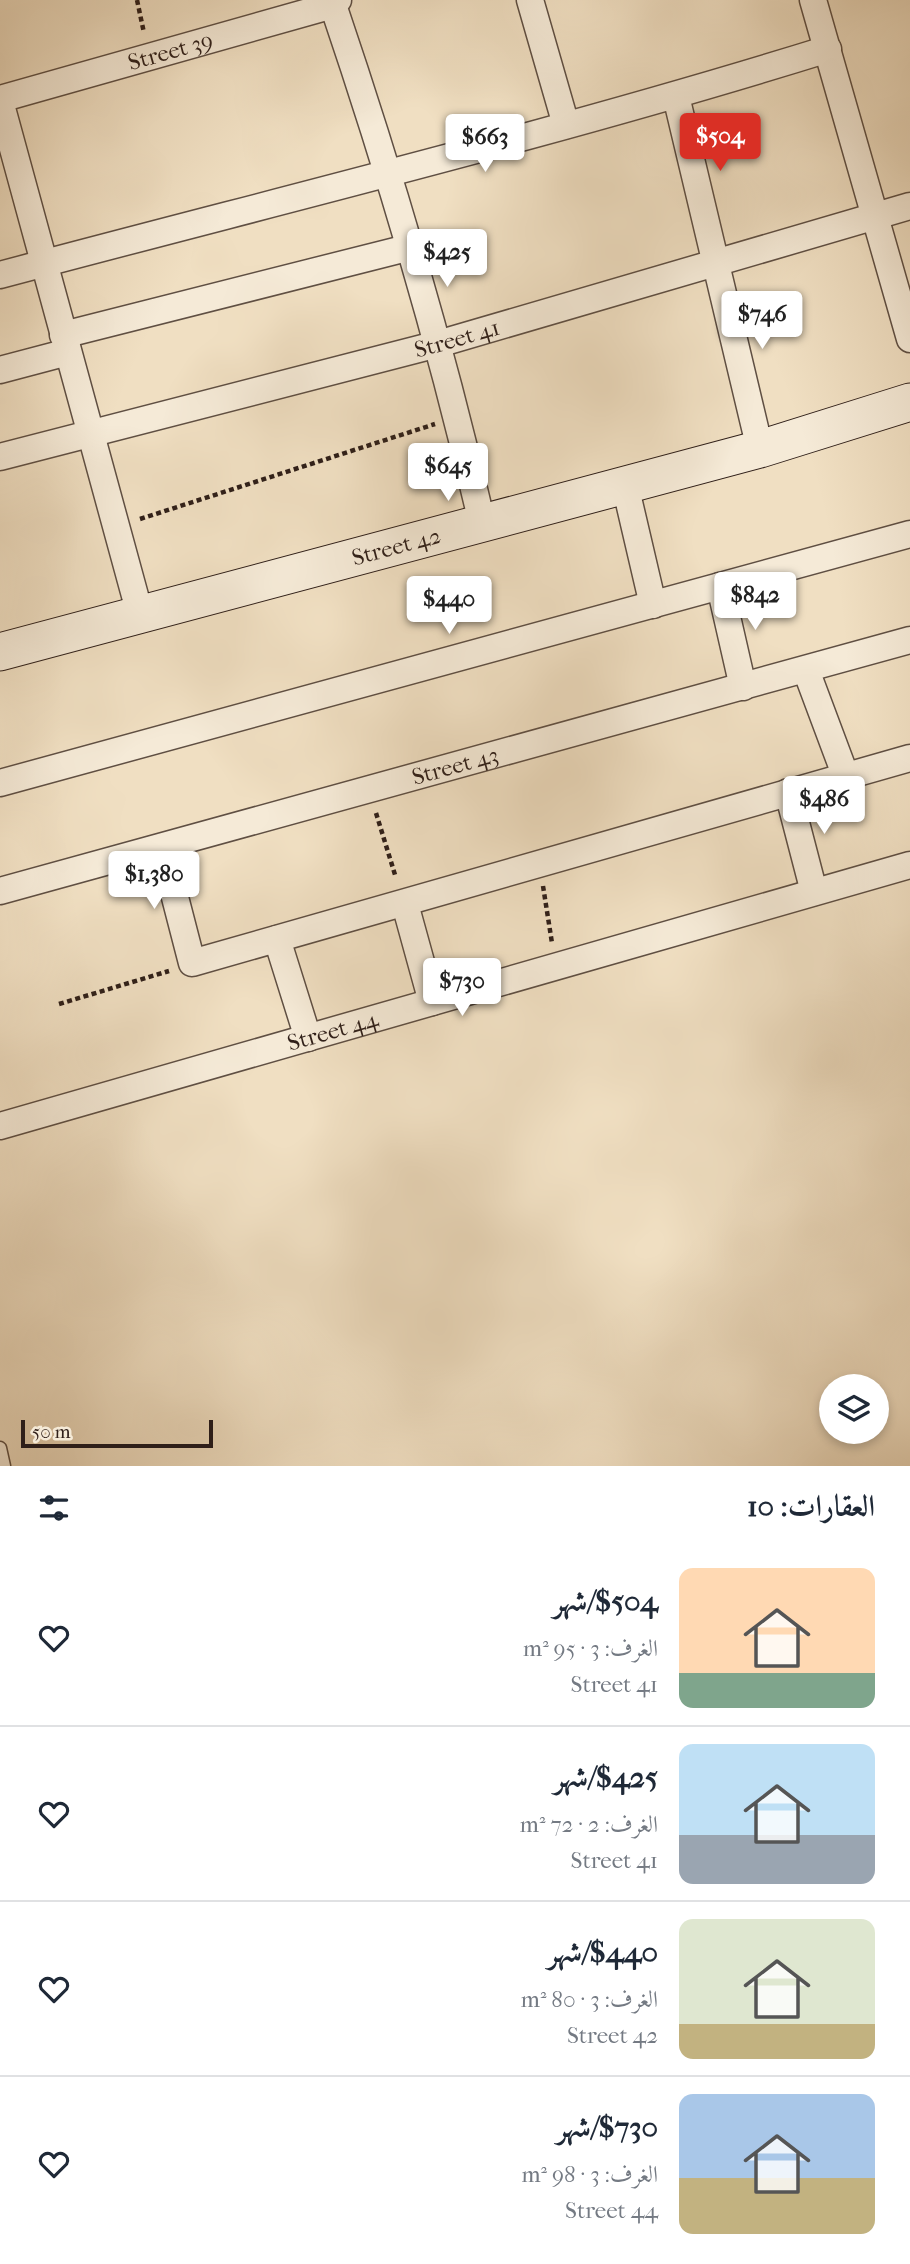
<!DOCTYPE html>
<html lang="ar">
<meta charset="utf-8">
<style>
:root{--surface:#fff;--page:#f6f6f7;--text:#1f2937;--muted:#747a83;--line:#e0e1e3;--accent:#d93025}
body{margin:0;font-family:"IM FELL French Canon",Amiri,serif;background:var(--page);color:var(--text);direction:rtl;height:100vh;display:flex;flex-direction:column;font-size:26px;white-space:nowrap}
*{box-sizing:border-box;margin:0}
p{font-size:23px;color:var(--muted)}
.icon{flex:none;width:38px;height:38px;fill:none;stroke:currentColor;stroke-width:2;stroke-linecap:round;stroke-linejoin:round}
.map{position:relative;height:1466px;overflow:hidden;direction:ltr}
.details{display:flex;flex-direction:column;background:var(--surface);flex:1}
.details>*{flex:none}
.buttons{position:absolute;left:819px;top:1374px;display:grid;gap:14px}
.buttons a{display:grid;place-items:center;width:70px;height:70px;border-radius:50%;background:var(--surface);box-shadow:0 4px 10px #0003;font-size:35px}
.scale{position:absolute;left:21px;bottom:18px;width:192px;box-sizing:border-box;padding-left:7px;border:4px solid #2f1f19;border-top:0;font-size:19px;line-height:24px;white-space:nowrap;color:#2f1f19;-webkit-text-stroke:5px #f5ead7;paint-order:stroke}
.price{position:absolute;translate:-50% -60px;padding:0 16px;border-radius:7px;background:#fff;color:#222;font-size:23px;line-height:46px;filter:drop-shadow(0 2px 4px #0008)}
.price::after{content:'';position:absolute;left:50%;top:42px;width:21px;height:16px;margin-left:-10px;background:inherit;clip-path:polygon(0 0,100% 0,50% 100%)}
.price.selected{background:var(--accent);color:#fff}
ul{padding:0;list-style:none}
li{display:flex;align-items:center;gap:21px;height:175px;padding:0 35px}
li+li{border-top:2px solid var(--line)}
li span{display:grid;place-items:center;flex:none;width:196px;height:140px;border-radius:14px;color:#555}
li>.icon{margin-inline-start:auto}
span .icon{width:84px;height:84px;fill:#fffc;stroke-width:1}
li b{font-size:30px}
h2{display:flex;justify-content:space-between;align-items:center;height:84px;padding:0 35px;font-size:30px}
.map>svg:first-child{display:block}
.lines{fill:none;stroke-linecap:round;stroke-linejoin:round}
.service-casing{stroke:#5f4f43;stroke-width:15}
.minor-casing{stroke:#5f4f43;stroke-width:29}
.secondary-casing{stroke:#2f1f19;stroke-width:39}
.path{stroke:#2f1f19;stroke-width:4.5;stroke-dasharray:5 3.5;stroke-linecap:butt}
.service{stroke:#f5ead7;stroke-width:12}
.minor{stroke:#f5ead7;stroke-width:26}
.secondary{stroke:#f5ead7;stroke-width:37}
.labels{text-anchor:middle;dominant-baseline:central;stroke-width:7;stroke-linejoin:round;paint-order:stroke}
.street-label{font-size:23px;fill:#2f1f19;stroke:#f5ead7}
</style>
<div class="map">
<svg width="910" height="1466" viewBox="0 0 910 1466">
<rect width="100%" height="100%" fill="#f0dfc2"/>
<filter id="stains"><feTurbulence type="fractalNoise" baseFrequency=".00286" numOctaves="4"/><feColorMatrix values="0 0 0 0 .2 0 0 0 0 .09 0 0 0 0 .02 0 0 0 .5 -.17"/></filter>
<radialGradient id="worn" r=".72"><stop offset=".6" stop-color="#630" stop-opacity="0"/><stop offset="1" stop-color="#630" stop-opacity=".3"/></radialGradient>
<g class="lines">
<g class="service-casing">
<path id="service" d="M0,1448L4,1466"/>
</g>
<g class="minor-casing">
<g id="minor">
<path d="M530,0L566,125"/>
<path d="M813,0L910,339"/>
<path d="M333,5C391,176 442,348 482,523"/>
<path d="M676,96L760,449"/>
<path id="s1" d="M0,99L333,5L338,0"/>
<path d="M0,101L140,614"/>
<path d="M0,275C277,201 555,134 828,49"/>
<path d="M63,335L411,247"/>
<path d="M0,370L68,352"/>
<path id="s2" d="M0,457L438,344L910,206"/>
<path d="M625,485L653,605"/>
<path d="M720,586L743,687"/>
<path d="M806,670L846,777"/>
<path d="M0,783L910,534"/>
<path d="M788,792L814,892"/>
<path d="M162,847L192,963L910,758"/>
<path id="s3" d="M0,891L910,640"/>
<path d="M405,904L432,1002"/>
<path d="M277,939L308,1038"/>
<path id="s4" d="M0,1126L910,865"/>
</g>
</g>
<g class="secondary-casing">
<g id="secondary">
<path id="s5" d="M0,652L760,449L910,402"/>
</g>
</g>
<g class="path">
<path d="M137,0L144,33"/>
<path d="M140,519L435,424"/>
<path d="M376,813L396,878"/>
<path d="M543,886L552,943"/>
<path d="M59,1004L169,971"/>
</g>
<use href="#service" class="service"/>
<use href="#minor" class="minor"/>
<use href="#secondary" class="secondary"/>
</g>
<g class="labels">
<g class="street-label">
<text stroke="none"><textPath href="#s1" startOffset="177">Street 39</textPath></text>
<text stroke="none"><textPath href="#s2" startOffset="472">Street 41</textPath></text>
<text stroke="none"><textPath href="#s5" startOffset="410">Street 42</textPath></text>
<text stroke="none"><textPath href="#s3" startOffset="472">Street 43</textPath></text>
<text stroke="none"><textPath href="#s4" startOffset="346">Street 44</textPath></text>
</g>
</g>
<rect width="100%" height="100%" filter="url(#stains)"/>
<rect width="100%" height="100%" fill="url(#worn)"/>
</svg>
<div class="buttons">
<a><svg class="icon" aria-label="layers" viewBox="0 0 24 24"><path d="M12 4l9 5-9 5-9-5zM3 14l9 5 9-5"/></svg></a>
</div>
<div class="scale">50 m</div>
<b class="price selected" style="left:720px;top:173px">$504</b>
<b class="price" style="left:485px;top:174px">$663</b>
<b class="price" style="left:447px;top:289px">$425</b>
<b class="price" style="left:762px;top:351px">$746</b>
<b class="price" style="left:448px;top:503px">$645</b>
<b class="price" style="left:755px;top:632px">$842</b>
<b class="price" style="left:449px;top:636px">$440</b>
<b class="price" style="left:824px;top:836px">$486</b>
<b class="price" style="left:154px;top:911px">$1,380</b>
<b class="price" style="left:462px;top:1018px">$730</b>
</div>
<section class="details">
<h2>العقارات: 10<svg class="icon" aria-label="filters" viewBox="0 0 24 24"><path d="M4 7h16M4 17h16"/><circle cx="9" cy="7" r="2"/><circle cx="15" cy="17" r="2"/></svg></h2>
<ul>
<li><span style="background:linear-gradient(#ffd9b3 75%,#7fa58c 0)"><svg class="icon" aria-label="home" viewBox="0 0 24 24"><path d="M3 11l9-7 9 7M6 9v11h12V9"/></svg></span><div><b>$504/شهر</b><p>الغرف: 3 · 95 m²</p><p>Street 41</p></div><svg class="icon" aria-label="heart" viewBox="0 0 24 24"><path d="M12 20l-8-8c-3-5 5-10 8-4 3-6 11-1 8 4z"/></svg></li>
<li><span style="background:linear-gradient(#bfe0f5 65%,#9aa5b1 0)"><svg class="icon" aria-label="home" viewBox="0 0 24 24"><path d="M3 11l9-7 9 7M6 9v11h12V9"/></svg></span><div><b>$425/شهر</b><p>الغرف: 2 · 72 m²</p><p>Street 41</p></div><svg class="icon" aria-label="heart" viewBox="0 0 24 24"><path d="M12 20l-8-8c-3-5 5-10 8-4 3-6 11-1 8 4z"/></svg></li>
<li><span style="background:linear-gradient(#dfe7d0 75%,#c2b280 0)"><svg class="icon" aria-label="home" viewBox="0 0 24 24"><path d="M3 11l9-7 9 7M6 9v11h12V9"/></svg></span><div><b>$440/شهر</b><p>الغرف: 3 · 80 m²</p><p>Street 42</p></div><svg class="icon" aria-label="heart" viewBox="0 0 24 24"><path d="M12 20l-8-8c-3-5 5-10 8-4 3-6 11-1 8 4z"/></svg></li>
<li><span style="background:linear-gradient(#a9c7e8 60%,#c2b280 0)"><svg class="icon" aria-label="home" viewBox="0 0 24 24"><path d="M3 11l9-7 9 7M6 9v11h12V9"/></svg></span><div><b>$730/شهر</b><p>الغرف: 3 · 98 m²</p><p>Street 44</p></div><svg class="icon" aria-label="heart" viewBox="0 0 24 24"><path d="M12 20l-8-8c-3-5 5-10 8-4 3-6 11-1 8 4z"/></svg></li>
</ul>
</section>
